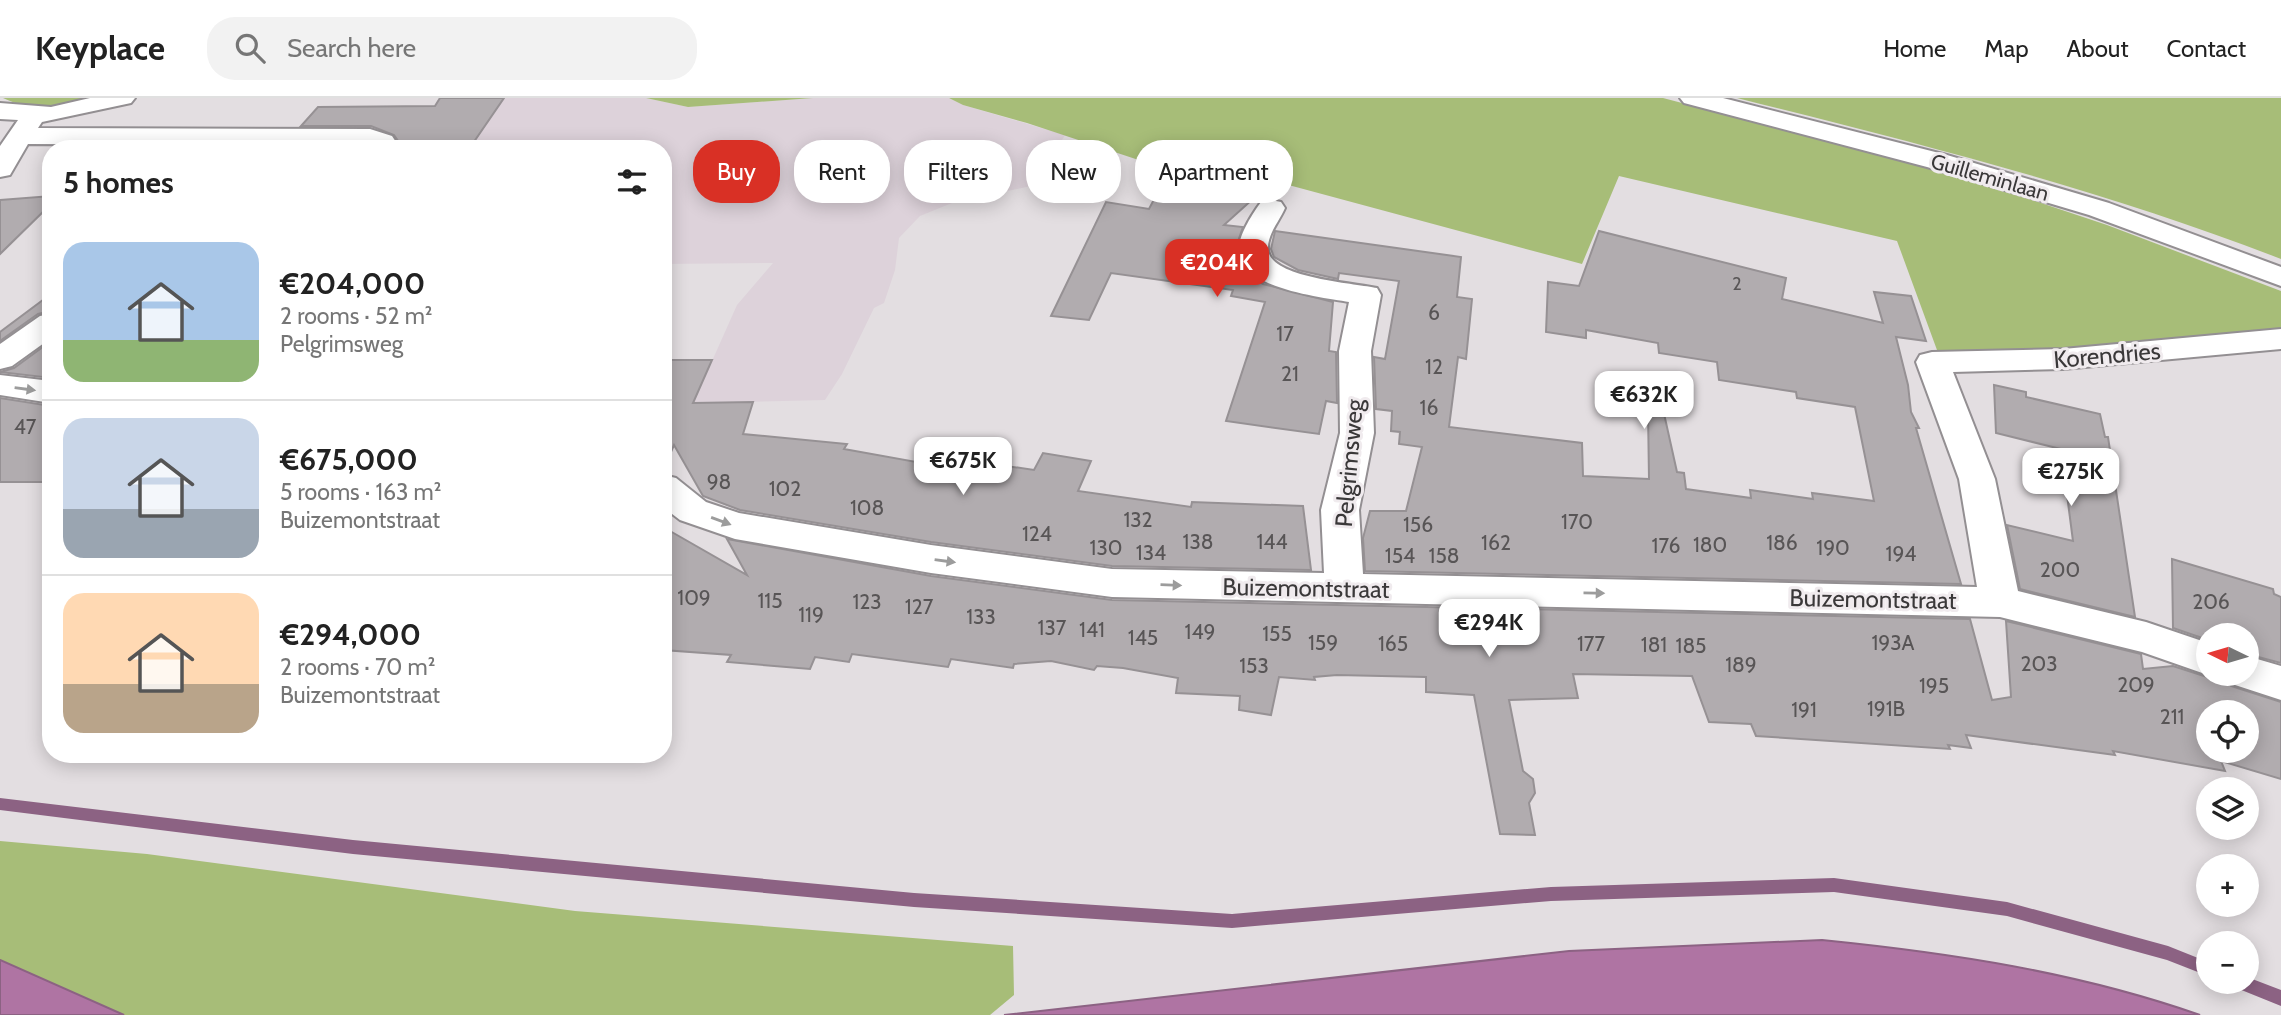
<!DOCTYPE html>
<meta charset="utf-8">
<style>
:root{--surface:#fff;--page:#f2f2f2;--text:#222;--muted:#767676;--line:#e0e0e0;--accent:#d93025}
body{margin:0;font-family:Cabin,sans-serif;background:var(--page);color:var(--text);height:100vh;display:flex;flex-direction:column;font-size:26px;white-space:nowrap}
*{box-sizing:border-box;margin:0}
p{font-size:23px;color:var(--muted)}
.icon{flex:none;width:38px;height:38px;fill:none;stroke:currentColor;stroke-width:2;stroke-linecap:round;stroke-linejoin:round}
.map{position:relative;flex:1;overflow:hidden}
.sheet{position:absolute;left:42px;top:42px;width:630px;height:623px;display:flex;flex-direction:column;background:var(--surface);border-radius:28px;box-shadow:0 4px 18px #0003}
.sheet>*{flex:none}
.guide{position:absolute;left:693px;top:42px;width:665px;height:63px;display:flex;gap:14px}
.needle{width:46px;rotate:275deg}
.tools{position:absolute;left:2196px;top:525px;display:grid;gap:14px}
.tools a{display:grid;place-items:center;width:63px;height:63px;border-radius:50%;background:var(--surface);box-shadow:0 4px 18px #0003;font-size:35px}
.price{position:absolute;translate:-50% -60px;padding:0 16px;border-radius:14px;background:#fff;color:#222;font-size:23px;line-height:46px;filter:drop-shadow(0 2px 4px #0008)}
.price::after{content:'';position:absolute;left:50%;top:42px;width:21px;height:16px;margin-left:-10px;background:inherit;clip-path:polygon(0 0,100% 0,50% 100%)}
.price.selected{background:var(--accent);color:#fff}
ul{padding:0;list-style:none}
li{display:flex;align-items:center;gap:21px;height:175px;padding:0 21px}
li+li{border-top:2px solid var(--line)}
li span{display:grid;place-items:center;flex:none;width:196px;height:140px;border-radius:21px;color:#555}
li>.icon{margin-inline-start:auto}
span .icon{width:84px;height:84px;fill:#fffc;stroke-width:1}
li b{font-size:30px}
h2{display:flex;justify-content:space-between;align-items:center;height:84px;padding:0 21px;font-size:30px}
.tag{padding:0 24px;border-radius:28px;background:var(--surface);box-shadow:0 4px 18px #0003;font-size:24px;line-height:63px}
.tag.selected{background:var(--accent);color:#fff}
header{display:flex;align-items:center;gap:42px;box-sizing:border-box;height:98px;padding:0 35px;background:var(--surface);border-bottom:2px solid var(--line)}
header strong{font-size:33px}
nav{display:flex;gap:38px;margin-inline-start:auto;font-size:24px}
.search{width:490px;height:63px;background:var(--page);display:flex;align-items:center;gap:18px;box-sizing:border-box;padding:0 24px;border-radius:28px;color:var(--muted);font-size:26px}
.map>svg:first-child{display:block}
.built{fill:#ddd2da}
.green{fill:#a7bd78}
.water{fill:#af74a3;stroke:#8c6283;stroke-width:2}
.lines{fill:none;stroke-linecap:round;stroke-linejoin:round}
.stream{fill:#8c6283;fill-rule:evenodd}
.building{fill:#b1acaf;stroke:#969194;stroke-width:2;fill-rule:evenodd}
.street-casing{stroke:#938f92;stroke-width:4}
.secondary-casing{stroke:#938f92;stroke-width:4}
.street{fill:#fff;fill-rule:evenodd}
.secondary{fill:#fff;fill-rule:evenodd}
.oneway{fill:#9c9c9c}
.labels{text-anchor:middle;dominant-baseline:central;stroke-width:6;stroke-linejoin:round;paint-order:stroke}
.far-number-label{font-size:18px;fill:#585556}
.far-street-label{font-size:21px;fill:#3a3839;stroke:#f0ebee}
.number-label{font-size:21px;fill:#585556}
.street-label{font-size:24px;fill:#3a3839;stroke:#f0ebee}
</style>
<header>
<strong>Keyplace</strong>
<div class="search"><svg class="icon" aria-label="search" viewBox="0 0 24 24"><circle cx="10" cy="10" r="6"/><path d="M15 15l6 6"/></svg>Search here</div>
<nav><a>Home</a><a>Map</a><a>About</a><a>Contact</a></nav>
</header>
<div class="map">
<svg width="2281" height="917" viewBox="0 0 2281 917">
<rect width="100%" height="100%" fill="#e3dee1"/>
<path class="built" d="M440,0H646L688,9L813,0H949L963,7L1065,37L1036,87L952,105L920,118L899,140L895,172L884,205L874,210L842,276L825,302L663,306L664,290H700L737,207L773,165L663,166V51H401Z"/>
<g class="green">
<path d="M3,0H101C67,8 36,16 3,0Z"/>
<path d="M646,0H813L688,9Z"/>
<path d="M949,0H1663L1963,79L2107,127L2281,193V231L1971,259L1937,252L1897,143L1619,78L1582,166L1259,79L1205,84L1027,25L963,7Z"/>
<path d="M1737,0H2281V161C2104,92 1921,46 1737,0Z"/>
<path d="M0,743L147,756L575,813L1013,848L1014,897L990,917H124L0,862Z"/>
</g>
<g class="water">
<path d="M1822,842C1951,855 2077,874 2200,917H1004L1569,853Z"/>
<path d="M0,862L124,917H0Z"/>
</g>
<g class="lines">
<g class="stream">
<path d="M0,700L353,742L914,795L1232,816L1551,789L1834,780L2007,804L2168,848L2208,864V878L2167,862L2007,818L1834,794L1551,803L1232,830L914,809L353,756L0,712Z"/>
<path d="M2247,879L2281,892V908L2234,889L2232,884H2247Z"/>
</g>
</g>
<g class="building">
<path d="M440,0H504L469,51H395L398,43L394,37L371,28H301L318,9L435,8Z"/>
<path d="M1161,88L1254,100L1224,127L1243,129L1236,149L1239,165L1249,176L1263,186L1333,204L1329,253L1336,254L1337,305L1326,303L1319,336L1226,323L1265,204L1231,198L1233,192L1111,175L1089,222L1051,218L1106,104L1149,111Z"/>
<path d="M51,98V106L0,156V102Z"/>
<path d="M1275,133L1461,159L1457,199L1472,201L1466,261L1458,259L1449,329L1582,345L1583,378L1649,381L1648,313L1663,311L1677,374L1684,375L1686,391L1751,400L1750,392L1813,401L1812,395L1874,403L1855,309L1797,300L1796,294L1719,282L1717,264L1659,255L1658,245L1586,232V240L1546,234L1548,184L1579,188L1599,133L1786,180L1782,201L1883,225L1874,194L1911,198L1926,243L1896,239L1908,287L1911,314L1919,330H1916L1961,486L1365,473L1363,440L1370,413H1406L1422,349L1399,346L1400,334L1391,333L1392,313L1376,311L1374,259L1385,261L1399,183L1339,175L1338,181L1298,172L1274,159L1271,151Z"/>
<path d="M51,196V213L38,216L0,243V234Z"/>
<path d="M51,243V280L0,274L14,270Z"/>
<path d="M663,262H712L693,305L753,304L743,336L847,346L844,351L927,366L932,357L1034,372L1043,355L1091,363L1078,393L1191,409L1192,404L1303,408L1311,472L1112,468L931,444L740,412L703,398L674,347L663,372Z"/>
<path d="M1994,287L2026,294V299L2100,316L2105,339H2108L2135,519L2020,491L2007,427L2073,443L2061,351L1996,335Z"/>
<path d="M0,300L51,308V384H0Z"/>
<path d="M663,429L747,477L727,441L931,478L1112,502L1970,521L1992,602L2011,599L2006,523L2141,556L2143,571L2173,568L2207,579L2224,576L2231,588L2281,604V681L2221,663L2225,673L2113,653L2115,657L1966,637L1971,650L1948,647L1950,651L1756,638L1751,626L1709,624L1692,578L1573,576L1578,600L1509,602L1523,673L1533,681L1535,695L1529,705L1535,737L1500,736L1474,597L1426,594V579L1337,577L1314,579L1315,582L1279,579L1271,617L1239,612L1240,598L1176,595L1178,580L1123,570L1097,568L1094,572L1051,563L1014,566L1013,570L951,561L948,569L852,556L849,564L815,559L810,571L727,564L731,557L663,552ZM2208,614H2247V653H2208Z"/>
<path d="M2172,461L2273,491L2274,496L2281,499V565L2247,556V537H2208V542L2173,530Z"/>
</g>
<g class="lines">
<g class="street-casing">
<g id="street">
<path d="M90,0H135L131,5L42,24L38,30L370,31L392,38L396,44L392,51H365L367,47L28,46L10,77L0,79V48L18,22L0,21V5L51,9Z"/>
<path d="M1271,102L1281,104L1285,110C1280,122 1267,137 1268,151C1269,180 1355,185 1377,190L1381,197L1371,253L1374,335L1359,412L1363,476L1977,489L1959,381L1916,264L1920,257L1932,254L2063,251L2281,231V251L2063,271L1953,274L1995,381L2018,493L2146,524L2208,545V576H2212L2208,577L2142,554L2000,519L1112,499L931,475L735,441L680,422L663,409V377L676,380L706,404L739,415L931,447L1112,471L1324,475L1321,412L1340,335L1339,253L1349,204C1321,199 1234,190 1239,149C1240,135 1253,115 1261,104Z"/>
<path d="M51,216V240L12,268L0,271V246L40,218Z"/>
<path d="M0,277L51,283V305L0,297Z"/>
<path d="M2247,558L2281,568V602L2232,586L2227,576H2247Z"/>
</g>
</g>
<g class="secondary-casing">
<path id="secondary" d="M1680,0H1723L1947,57L2109,105L2281,169V188L2089,117L1927,69L1684,5Z"/>
</g>
<use href="#street" class="street"/>
<use href="#secondary" class="secondary"/>
</g>
<defs><path id="oneway-solid" d="M-6-.8H1V-3.2L6.5 0L1 3.2V.8H-6Z" transform="scale(1.75)"/></defs>
<g class="oneway">
<use href="#oneway-solid" transform="translate(25 291) rotate(8)"/>
<use href="#oneway-solid" transform="translate(721 423) rotate(20)"/>
<use href="#oneway-solid" transform="translate(945 463) rotate(8)"/>
<use href="#oneway-solid" transform="translate(1171 487) rotate(2)"/>
<use href="#oneway-solid" transform="translate(1594 495) rotate(1)"/>
</g>
<g class="labels">
<g class="far-number-label">
<text x="1737" y="186">2</text>
</g>
<g class="far-street-label">
<text transform="translate(1990 79) rotate(16)">Guilleminlaan</text>
</g>
<g class="number-label">
<text x="1434" y="214">6</text>
<text x="1285" y="235">17</text>
<text x="1434" y="268">12</text>
<text x="1290" y="275">21</text>
<text x="1429" y="309">16</text>
<text x="25" y="328">47</text>
<text x="719" y="383">98</text>
<text x="785" y="390">102</text>
<text x="867" y="409">108</text>
<text x="1138" y="421">132</text>
<text x="1577" y="423">170</text>
<text x="1418" y="426">156</text>
<text x="1037" y="435">124</text>
<text x="1198" y="443">138</text>
<text x="1272" y="443">144</text>
<text x="1496" y="444">162</text>
<text x="1782" y="444">186</text>
<text x="1710" y="446">180</text>
<text x="1666" y="447">176</text>
<text x="1106" y="449">130</text>
<text x="1833" y="449">190</text>
<text x="1151" y="454">134</text>
<text x="1901" y="455">194</text>
<text x="1400" y="457">154</text>
<text x="1444" y="457">158</text>
<text x="2060" y="471">200</text>
<text x="694" y="499">109</text>
<text x="770" y="502">115</text>
<text x="867" y="503">123</text>
<text x="2211" y="503">206</text>
<text x="919" y="508">127</text>
<text x="811" y="516">119</text>
<text x="981" y="518">133</text>
<text x="1052" y="529">137</text>
<text x="1092" y="531">141</text>
<text x="1200" y="533">149</text>
<text x="1277" y="535">155</text>
<text x="1143" y="539">145</text>
<text x="1323" y="544">159</text>
<text x="1893" y="544">193A</text>
<text x="1393" y="545">165</text>
<text x="1591" y="545">177</text>
<text x="1654" y="546">181</text>
<text x="1691" y="547">185</text>
<text x="2039" y="565">203</text>
<text x="1741" y="566">189</text>
<text x="1254" y="567">153</text>
<text x="2136" y="586">209</text>
<text x="1934" y="587">195</text>
<text x="1886" y="610">191B</text>
<text x="1804" y="611">191</text>
<text x="2172" y="618">211</text>
</g>
<g class="street-label">
<text transform="translate(2107 257) rotate(-5)">Korendries</text>
<text transform="translate(1349 365) rotate(-85)">Pelgrimsweg</text>
<text transform="translate(1306 490) rotate(1)">Buizemontstraat</text>
<text transform="translate(1873 501) rotate(1)">Buizemontstraat</text>
</g>
</g>
</svg>
<div class="tools">
<a><svg class="needle" viewBox="-14 -14 28 28"><path d="M0-13l5 13h-10z" fill="#e53935"/><path d="M0 13l5-13h-10z" fill="#767676"/></svg></a>
<a><svg class="icon" aria-label="locate" viewBox="0 0 24 24"><circle cx="12" cy="12" r="6"/><path d="M12 2v4M12 18v4M2 12h4M18 12h4"/></svg></a>
<a><svg class="icon" aria-label="layers" viewBox="0 0 24 24"><path d="M12 4l9 5-9 5-9-5zM3 14l9 5 9-5"/></svg></a>
<a>+</a>
<a>−</a>
</div>
<b class="price selected" style="left:1217px;top:201px">€204K</b>
<b class="price" style="left:1644px;top:333px">€632K</b>
<b class="price" style="left:963px;top:399px">€675K</b>
<b class="price" style="left:2071px;top:410px">€275K</b>
<b class="price" style="left:1489px;top:561px">€294K</b>
<div class="guide">
<a class="tag selected">Buy</a>
<a class="tag">Rent</a>
<a class="tag">Filters</a>
<a class="tag">New</a>
<a class="tag">Apartment</a>
</div>
<section class="sheet">
<h2>5 homes<svg class="icon" aria-label="filters" viewBox="0 0 24 24"><path d="M4 7h16M4 17h16"/><circle cx="9" cy="7" r="2"/><circle cx="15" cy="17" r="2"/></svg></h2>
<ul>
<li><span style="background:linear-gradient(#a9c7e8 70%,#8fb573 0)"><svg class="icon" aria-label="home" viewBox="0 0 24 24"><path d="M3 11l9-7 9 7M6 9v11h12V9"/></svg></span><div><b>€204,000</b><p>2 rooms · 52 m²</p><p>Pelgrimsweg</p></div></li>
<li><span style="background:linear-gradient(#c9d6e8 65%,#9aa5b1 0)"><svg class="icon" aria-label="home" viewBox="0 0 24 24"><path d="M3 11l9-7 9 7M6 9v11h12V9"/></svg></span><div><b>€675,000</b><p>5 rooms · 163 m²</p><p>Buizemontstraat</p></div></li>
<li><span style="background:linear-gradient(#ffd9b3 65%,#b9a48a 0)"><svg class="icon" aria-label="home" viewBox="0 0 24 24"><path d="M3 11l9-7 9 7M6 9v11h12V9"/></svg></span><div><b>€294,000</b><p>2 rooms · 70 m²</p><p>Buizemontstraat</p></div></li>
</ul>
</section>
</div>
